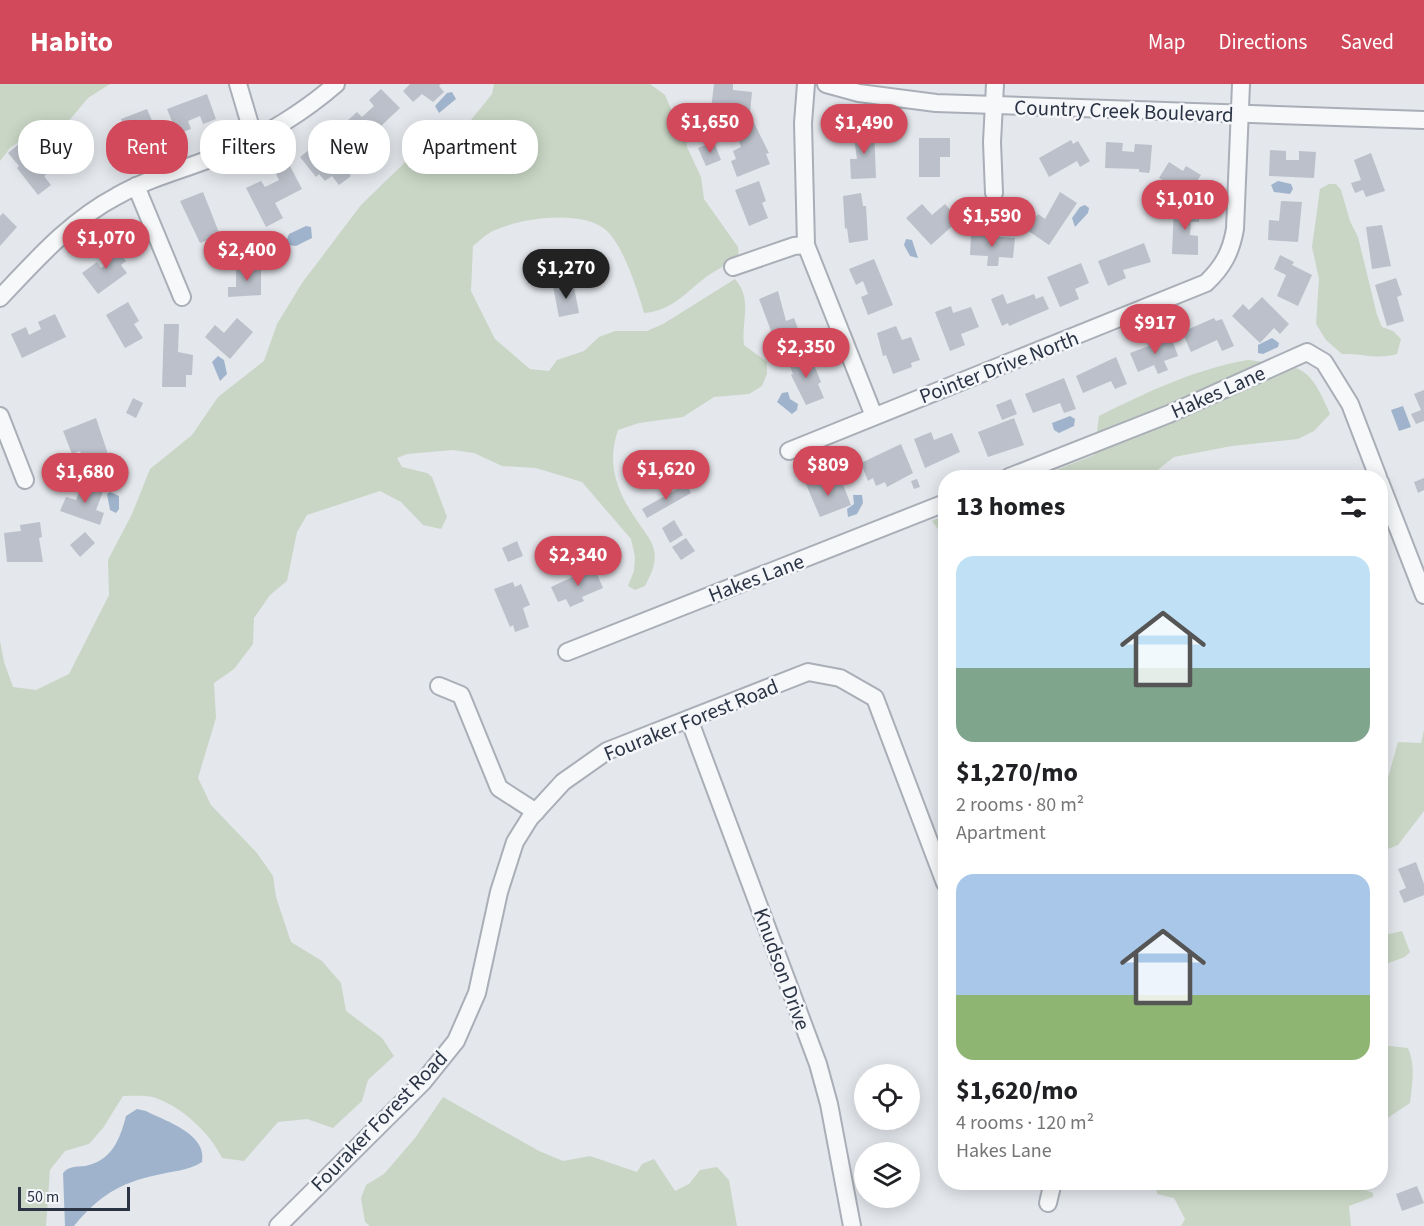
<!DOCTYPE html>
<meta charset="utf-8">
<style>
:root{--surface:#fff;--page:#f6f6f6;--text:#202124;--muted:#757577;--accent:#d1495b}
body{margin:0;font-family:"Source Sans 3",sans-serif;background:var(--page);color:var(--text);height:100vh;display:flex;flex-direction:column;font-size:22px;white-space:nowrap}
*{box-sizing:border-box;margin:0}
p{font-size:20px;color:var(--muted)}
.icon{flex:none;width:33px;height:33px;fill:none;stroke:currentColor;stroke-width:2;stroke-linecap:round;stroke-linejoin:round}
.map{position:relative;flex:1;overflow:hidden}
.details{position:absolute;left:938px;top:386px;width:450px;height:720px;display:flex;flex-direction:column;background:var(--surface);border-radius:24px;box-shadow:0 3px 15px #0003}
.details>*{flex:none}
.hud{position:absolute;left:18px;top:36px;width:570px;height:54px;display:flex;gap:12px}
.fabs{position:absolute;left:854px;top:980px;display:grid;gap:12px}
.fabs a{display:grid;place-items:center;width:66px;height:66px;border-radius:50%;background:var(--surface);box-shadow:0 3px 15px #0003;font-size:30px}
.scale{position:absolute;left:18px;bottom:15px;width:112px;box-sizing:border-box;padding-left:6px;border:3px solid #2b3445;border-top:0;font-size:16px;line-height:21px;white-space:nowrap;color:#2b3445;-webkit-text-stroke:4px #f4f6f9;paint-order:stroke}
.price{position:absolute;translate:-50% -51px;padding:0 14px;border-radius:21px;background:var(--accent);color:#fff;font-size:20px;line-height:39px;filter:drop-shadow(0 2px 3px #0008)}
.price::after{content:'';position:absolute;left:50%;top:36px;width:18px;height:14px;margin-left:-9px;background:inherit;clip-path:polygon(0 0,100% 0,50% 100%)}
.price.current{background:#222;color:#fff}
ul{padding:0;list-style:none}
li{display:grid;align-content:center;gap:12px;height:318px;padding:0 18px}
li span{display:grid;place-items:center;height:186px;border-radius:18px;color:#555}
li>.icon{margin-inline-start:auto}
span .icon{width:108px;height:108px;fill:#fffc;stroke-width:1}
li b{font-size:26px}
h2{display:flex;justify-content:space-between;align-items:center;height:72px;padding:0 18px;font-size:26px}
.tag{padding:0 21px;border-radius:24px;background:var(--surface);box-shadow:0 3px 15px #0003;font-size:21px;line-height:54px}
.tag.current{background:var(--accent);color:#fff}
header{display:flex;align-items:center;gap:36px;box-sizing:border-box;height:84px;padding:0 30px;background:var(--accent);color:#fff}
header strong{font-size:28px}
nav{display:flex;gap:33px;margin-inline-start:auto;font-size:21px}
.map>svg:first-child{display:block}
.green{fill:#c9d6c5}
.water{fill:#9fb4cc}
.building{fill:#bbc0ca}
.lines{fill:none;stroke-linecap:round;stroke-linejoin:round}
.minor-casing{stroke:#a9aeb7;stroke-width:20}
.minor{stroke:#f7f8fa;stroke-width:16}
.labels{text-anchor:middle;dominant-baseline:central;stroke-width:5;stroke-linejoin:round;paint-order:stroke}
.street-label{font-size:21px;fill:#2b3445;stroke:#f4f6f9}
</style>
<header>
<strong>Habito</strong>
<nav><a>Map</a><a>Directions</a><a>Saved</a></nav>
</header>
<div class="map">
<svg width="1424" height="1142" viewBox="0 0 1424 1142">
<rect width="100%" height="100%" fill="#e4e7ec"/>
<g class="green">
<path d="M0,0H110L88,14L62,45L28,52L10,64L0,77Z"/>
<path d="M494,0H650L665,11L671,25L685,44L687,63L701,93L704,115L738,163L739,174C726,181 713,187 701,197C683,212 669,227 644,229C638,207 623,161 606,146C581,125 518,134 491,148C484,152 478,158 473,162L471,207L495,255L530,285L549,287L557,276L584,267L599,253L615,247H647L663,240L735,195C753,215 741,237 744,261L767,278V290L762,302L749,310L714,313L683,333L639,339L618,346C606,380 617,409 638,438C643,446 652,456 654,466C657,479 651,490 645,502L635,506L628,502L634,487L635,473L631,455L582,398L536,384L502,382L474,369L453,366L407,370L397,374L402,383L427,389L432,393L447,433L441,445L423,441L401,418L380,407L307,431L297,448L287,497L270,511L254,534L253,560L234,585L214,599L216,634L198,694L211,721L257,769L273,792L276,813L291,858L322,877L341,899L346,927L382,954L394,972L368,996L362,1017L333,1044L307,1035L278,1038L244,1077L222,1074C210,1049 183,1024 156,1014C147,1011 133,1012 123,1012L103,1044L89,1060L65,1067L50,1086L46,1142H0V557L4,578L13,603L36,606L69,590L109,511L108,476L132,430L150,385L192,351L218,313L264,277L277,240L302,199L361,121L430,54L467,41L492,10Z"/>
<path d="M1329,100H1336L1341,106L1350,137L1358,153L1377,231L1382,243L1393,247L1401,255L1397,270C1374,276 1364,269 1342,270L1326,256L1316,240L1319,195L1312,163L1320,105Z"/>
<path d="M1248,276C1301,283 1308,278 1330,330L1314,347L1298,355L1232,362L1174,373L1149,393H1039L1094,371L1099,332C1147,308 1195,285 1248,276Z"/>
<path d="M945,431V448H940L932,437Z"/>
<path d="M1424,646V727L1398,761L1380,768V697L1388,694L1398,658L1421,659Z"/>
<path d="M1402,847L1410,868L1405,873L1380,882V852Z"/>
<path d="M1380,961L1408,964C1416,982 1412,1000 1410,1019L1380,1039Z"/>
<path d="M443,1013L539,1067L563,1077L590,1072L637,1088L642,1080L654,1075L675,1107L689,1100L700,1086L717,1083L729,1096L737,1142H370L365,1138L361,1114L366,1101L384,1090L415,1054Z"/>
<path d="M1156,1098H1345L1373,1109V1113L1349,1122L1351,1142H1181L1185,1135L1174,1114L1157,1110Z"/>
</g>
<g class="water">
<path d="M452,8L456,15L439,29L435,22L447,9Z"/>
<path d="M1278,97L1291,100L1293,105L1290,110L1274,108L1271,101Z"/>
<path d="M1085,121L1089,124L1088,129L1075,143L1072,134L1080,123Z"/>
<path d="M306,142L311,143L312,154L296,162L288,161L286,157L289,150Z"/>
<path d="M906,155L912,156L918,174L910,172L904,161Z"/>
<path d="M1272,254L1279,259L1278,263L1263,270L1258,269V261Z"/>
<path d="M218,272L224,276L227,290L220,297L212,278Z"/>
<path d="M788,308L790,315L798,320L797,326L792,330L777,318L782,309Z"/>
<path d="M1403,322L1411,343L1399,347L1391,326Z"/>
<path d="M1070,332L1075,335L1074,342L1059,349L1054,346L1052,339Z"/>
<path d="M110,408L119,412V425L116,429L110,426L107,410Z"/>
<path d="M853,411H862L863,419L857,430L848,433L847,425L854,420Z"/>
<path d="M137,1025L146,1027C165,1037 208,1050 202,1078C188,1087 172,1087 157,1091C119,1099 99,1112 74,1142H65L63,1089C69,1082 76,1083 85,1082C112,1077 120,1055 126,1032Z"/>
</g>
<g class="building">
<path d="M410,0H441L439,2L444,8L433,18L422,10L413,18L403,7Z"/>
<path d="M714,0H733V6L752,8L750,29L711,25Z"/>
<path d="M381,5L400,24L364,58L345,39L357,28L362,33L374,22L369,16Z"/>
<path d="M207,10L216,35L203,40L200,32L188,37L191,45L177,50L167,25Z"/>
<path d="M147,25L157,48L139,55L142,63L133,67L121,35Z"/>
<path d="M754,39L769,69L766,70L770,80L737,93L731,77L736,75L733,67L741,63L735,47Z"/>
<path d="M874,45L876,94L851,95L850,75H857L853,46Z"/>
<path d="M337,50L350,66L338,75L351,92L339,101L332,92L325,97L319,90L316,93L300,73L315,61L318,64L323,62Z"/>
<path d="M919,54H950V73H940V93H919Z"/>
<path d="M1071,56L1073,60L1078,57L1090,77L1080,83L1077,77L1049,93L1039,74Z"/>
<path d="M714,58L721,76L706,82L698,64Z"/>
<path d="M1106,58L1123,59L1122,67L1134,68L1135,60L1152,61L1150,86L1149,89L1139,88V85L1105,84Z"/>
<path d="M20,59L31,73L44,63L58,81L44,92L51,101L38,111L17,84L19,82L8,69Z"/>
<path d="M1270,66L1286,67V76H1299V67L1316,68L1314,94L1269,92Z"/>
<path d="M1371,69L1385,107L1366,113L1363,106L1355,109L1351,99L1361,96L1354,76Z"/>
<path d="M1169,78L1183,87L1186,82L1201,91L1188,111L1159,94Z"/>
<path d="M290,82L302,105L275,119L283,134L266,143L246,104L261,97L265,103L279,96L276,90Z"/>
<path d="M759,97L766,117L762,119L768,134L749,142L735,106Z"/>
<path d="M203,108L220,151L200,159L180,117Z"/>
<path d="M1060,108L1077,119L1049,161L1027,146L1038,130L1045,135Z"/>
<path d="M861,109L863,122H866L868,156L849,159L847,144L845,145L843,112Z"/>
<path d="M1281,117L1302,118L1298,158L1268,156L1269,136L1279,137Z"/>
<path d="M922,120L932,131L945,120L959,136L931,161L906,134Z"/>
<path d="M1174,122L1200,123L1199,138H1191L1190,151L1198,152V171L1172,170Z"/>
<path d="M3,129L17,143L0,162V132Z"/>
<path d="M1382,141L1391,182L1372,185L1366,143Z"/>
<path d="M971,151L1015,154L1013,174L999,173L998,182H987L988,172L970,171Z"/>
<path d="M113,158L126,177L121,181L127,189L98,210L82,189L97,178L101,184L108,179L100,168Z"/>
<path d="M1144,159L1151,178L1123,186L1126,194L1108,202L1098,177Z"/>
<path d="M1280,171L1294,178L1292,181L1312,191L1298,222L1277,212L1286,191L1274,185Z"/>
<path d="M874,175L893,221L868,231L861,213L868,210L863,197L856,201L849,185Z"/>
<path d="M1081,179L1089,199L1075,205L1079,215L1060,223L1047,193Z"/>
<path d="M236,183H261V211L228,213V203H236Z"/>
<path d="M1396,194L1402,211L1397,213L1404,237L1387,242L1375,201Z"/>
<path d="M573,198L579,229L559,233L553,202Z"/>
<path d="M778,207L786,237L794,234L800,250L776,260L759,215Z"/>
<path d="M1003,210L1007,220L1034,210L1036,215L1043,212L1049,225L1009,242L1008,239L1002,242L991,215Z"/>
<path d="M1262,213L1289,240L1280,250L1274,244L1260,259L1232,232L1243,220L1249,226Z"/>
<path d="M128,218L139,237L134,240L143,254L125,264L106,231Z"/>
<path d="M951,222L953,229L971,223L979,243L961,250L965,261L950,267L935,228Z"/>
<path d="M55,230L66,253L22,274L11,250L26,243L29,251L41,245L38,238Z"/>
<path d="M237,234L253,248L230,275L205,253L215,241L224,249Z"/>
<path d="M1214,234L1216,237L1222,235L1234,262L1222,267L1217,256L1191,268L1182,248Z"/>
<path d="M164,240H179L178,268L193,271L192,291H186V303H162Z"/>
<path d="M896,242L902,256L911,253L920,276L911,279L912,283L893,290L886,271L883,272L877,249Z"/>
<path d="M1171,253L1178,272L1164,277L1168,286L1158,290L1154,281L1138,288L1130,269L1149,262L1147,259Z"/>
<path d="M806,270L811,282L814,281L821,298L818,300L824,314L806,321L791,291L793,290L788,277Z"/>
<path d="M1116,273L1127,300L1115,305L1111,297L1083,309L1076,292Z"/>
<path d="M1064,294L1076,325L1064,329L1060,319L1033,329L1025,310Z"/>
<path d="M1424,306V337L1416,340L1411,330L1421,326L1414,310Z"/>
<path d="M133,314L143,319L136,334L126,329Z"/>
<path d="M1011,315L1017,330L1002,336L996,321Z"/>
<path d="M96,334L108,370L111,368L115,379L93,386L90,378L85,380L80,367L72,370L63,347Z"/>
<path d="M1014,334L1024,361L988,373L978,348Z"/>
<path d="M931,348L934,356L952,349L960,368L925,384L914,355Z"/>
<path d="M901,360L913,389L887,403L885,398L876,402L873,394L868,397L861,379Z"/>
<path d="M820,392L825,404L842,398L851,421L820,433L805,398Z"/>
<path d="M1424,394V406L1418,409L1414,398Z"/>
<path d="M917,395L920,403L914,405L911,397Z"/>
<path d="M83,398L104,405L96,426L104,429L100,441L60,427L66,413L76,416Z"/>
<path d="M686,400L691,409L647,434L642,425Z"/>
<path d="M674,436L683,451L670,459L662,444Z"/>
<path d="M40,438L42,453L39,454L43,478H7L4,449L21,447L20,441Z"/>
<path d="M85,448L95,459L80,473L70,461Z"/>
<path d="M686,454L695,467L681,476L672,463Z"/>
<path d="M517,457L523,472L508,478L502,464Z"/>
<path d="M594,483L603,504L582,513L584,517L570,523L566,515L558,518L551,503Z"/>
<path d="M513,498L515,503L521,500L530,521L523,524L529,543L515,548L513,541L510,543L494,505Z"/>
<path d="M1416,778L1424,800V811L1404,819L1399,807L1406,804L1398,785Z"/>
<path d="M1417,1102L1424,1119L1402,1127L1396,1110Z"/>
</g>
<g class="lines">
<g class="minor-casing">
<g id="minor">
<path d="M238,0L254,54"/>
<path d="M806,0L803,39L806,161L874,332"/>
<path d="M826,0L859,9L936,19L1424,36"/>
<path d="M136,102L182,213"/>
<path d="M994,109L992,58L995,0"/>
<path d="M733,183L794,162L806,161"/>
<path d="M0,214C35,177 71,136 117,112C152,92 191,84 227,68C265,52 305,27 336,0"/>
<path d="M0,332L25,396"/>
<path d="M789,367L1206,199C1223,183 1231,168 1235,145L1241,0"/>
<path d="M1009,393L1169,330L1307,268L1324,278L1350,320L1378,393"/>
<path d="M1380,398L1424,511"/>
<path d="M567,568L945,419"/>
<path d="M439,602L461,611L499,704L536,728"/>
<path d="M689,635L818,980L829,1020L852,1142"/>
<path d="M1048,1119L1053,1098"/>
<path d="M278,1142L423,998L456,957L477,909L499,808L515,758L530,734L563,698L607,667L808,588L840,594L875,614L945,799"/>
</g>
</g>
<use href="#minor" class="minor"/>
</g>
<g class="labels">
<g class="street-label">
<text transform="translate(1124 27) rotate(2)">Country Creek Boulevard</text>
<text transform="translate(999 283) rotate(-21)">Pointer Drive North</text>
<text transform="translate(1218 308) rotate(-24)">Hakes Lane</text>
<text transform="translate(756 494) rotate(-21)">Hakes Lane</text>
<text transform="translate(691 636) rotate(-22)">Fouraker Forest Road</text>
<text transform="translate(782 885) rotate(70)">Knudson Drive</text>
<text transform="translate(379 1037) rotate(-46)">Fouraker Forest Road</text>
</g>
</g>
</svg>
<div class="fabs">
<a><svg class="icon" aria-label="locate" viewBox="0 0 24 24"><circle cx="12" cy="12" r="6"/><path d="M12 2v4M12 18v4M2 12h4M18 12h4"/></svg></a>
<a><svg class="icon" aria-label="layers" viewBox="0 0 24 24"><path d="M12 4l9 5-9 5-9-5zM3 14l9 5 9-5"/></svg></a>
</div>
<div class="scale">50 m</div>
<b class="price" style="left:710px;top:70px">$1,650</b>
<b class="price" style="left:864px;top:71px">$1,490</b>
<b class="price" style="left:1185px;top:147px">$1,010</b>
<b class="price" style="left:992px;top:164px">$1,590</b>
<b class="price" style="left:106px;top:186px">$1,070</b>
<b class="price" style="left:247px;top:198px">$2,400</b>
<b class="price current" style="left:566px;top:216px">$1,270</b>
<b class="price" style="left:1155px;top:271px">$917</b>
<b class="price" style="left:806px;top:295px">$2,350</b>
<b class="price" style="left:828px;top:413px">$809</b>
<b class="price" style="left:666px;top:417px">$1,620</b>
<b class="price" style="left:85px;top:420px">$1,680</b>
<b class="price" style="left:578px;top:503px">$2,340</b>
<div class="hud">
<a class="tag">Buy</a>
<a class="tag current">Rent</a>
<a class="tag">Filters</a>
<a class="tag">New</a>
<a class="tag">Apartment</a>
</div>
<section class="details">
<h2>13 homes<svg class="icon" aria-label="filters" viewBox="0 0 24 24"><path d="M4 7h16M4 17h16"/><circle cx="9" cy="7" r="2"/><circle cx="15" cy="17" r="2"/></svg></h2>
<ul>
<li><span style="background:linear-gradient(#bfe0f5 60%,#7fa58c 0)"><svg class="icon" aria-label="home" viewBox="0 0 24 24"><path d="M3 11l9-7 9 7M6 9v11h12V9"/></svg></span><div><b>$1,270/mo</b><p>2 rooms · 80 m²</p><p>Apartment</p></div></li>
<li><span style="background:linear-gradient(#a9c7e8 65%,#8fb573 0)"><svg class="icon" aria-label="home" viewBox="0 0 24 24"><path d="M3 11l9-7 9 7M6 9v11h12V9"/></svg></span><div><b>$1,620/mo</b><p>4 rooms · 120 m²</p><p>Hakes Lane</p></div></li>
</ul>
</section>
</div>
